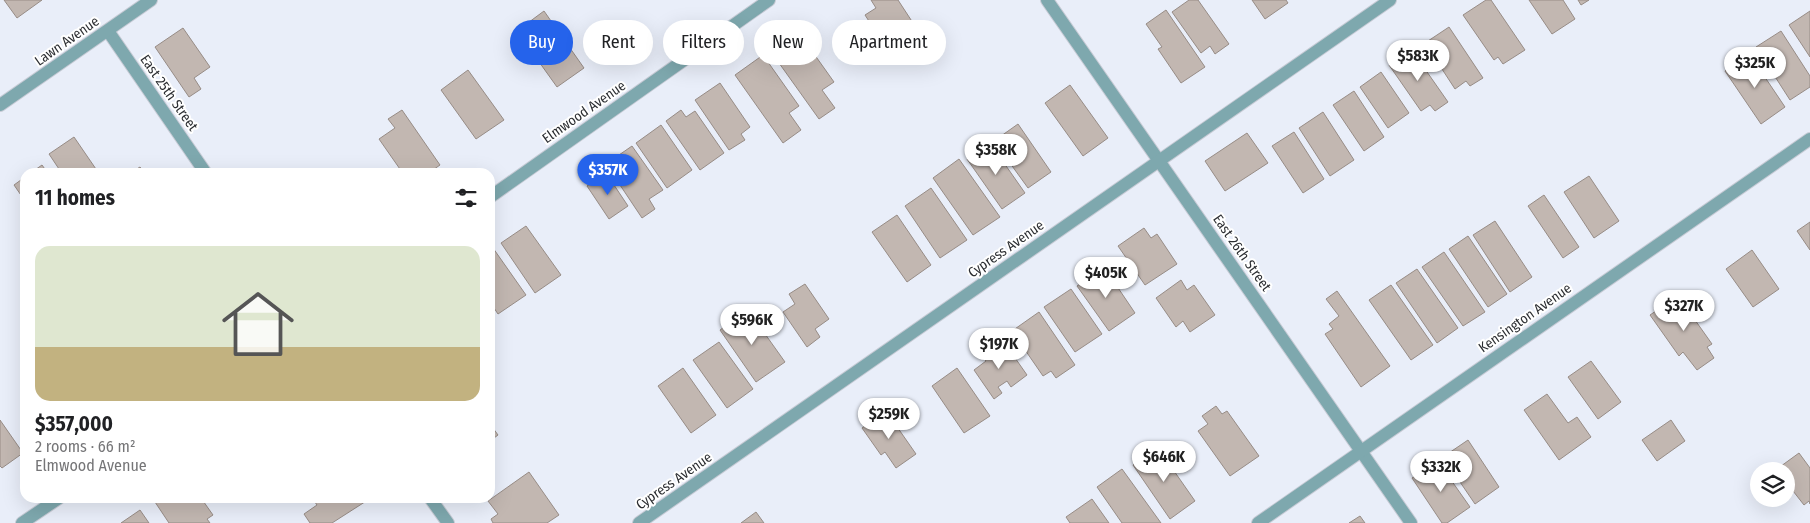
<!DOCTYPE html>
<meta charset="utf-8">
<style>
:root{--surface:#fff;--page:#f6f6f6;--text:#202124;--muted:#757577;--accent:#2563eb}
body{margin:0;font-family:"Fira Sans Condensed",sans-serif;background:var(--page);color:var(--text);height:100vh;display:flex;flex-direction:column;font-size:19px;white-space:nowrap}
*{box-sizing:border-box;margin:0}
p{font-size:16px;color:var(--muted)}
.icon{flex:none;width:28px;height:28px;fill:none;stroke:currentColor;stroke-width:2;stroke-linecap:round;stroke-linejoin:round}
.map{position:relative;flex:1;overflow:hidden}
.side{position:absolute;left:20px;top:168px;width:475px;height:335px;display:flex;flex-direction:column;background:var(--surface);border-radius:15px;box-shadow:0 5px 20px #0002}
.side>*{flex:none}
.top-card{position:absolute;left:510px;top:20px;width:475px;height:45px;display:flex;gap:10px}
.buttons{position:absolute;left:1750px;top:462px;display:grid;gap:10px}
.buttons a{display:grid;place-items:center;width:45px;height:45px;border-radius:50%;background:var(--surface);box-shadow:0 5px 20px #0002;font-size:25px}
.price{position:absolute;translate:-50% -42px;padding:0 11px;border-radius:18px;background:#fff;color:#222;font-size:16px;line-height:32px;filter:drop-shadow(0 1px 2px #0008)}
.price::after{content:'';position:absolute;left:50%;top:30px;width:15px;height:11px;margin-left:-8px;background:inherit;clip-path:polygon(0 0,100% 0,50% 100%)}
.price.current{background:var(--accent);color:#fff}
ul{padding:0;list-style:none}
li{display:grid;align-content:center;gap:10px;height:265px;padding:0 15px}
li span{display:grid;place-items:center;height:155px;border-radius:15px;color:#555}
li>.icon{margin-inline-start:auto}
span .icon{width:90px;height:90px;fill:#fffc;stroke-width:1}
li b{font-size:21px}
h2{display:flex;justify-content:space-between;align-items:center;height:60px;padding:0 15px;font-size:21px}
.tag{padding:0 18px;border-radius:22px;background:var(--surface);box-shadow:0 5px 20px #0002;font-size:18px;line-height:45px}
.tag.current{background:var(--accent);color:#fff}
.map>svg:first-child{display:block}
.building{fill:#c2b7b1;stroke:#978c86}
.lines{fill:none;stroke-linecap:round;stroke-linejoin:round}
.street-casing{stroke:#c7cbd5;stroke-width:14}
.street{stroke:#7ea8ae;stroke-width:12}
.labels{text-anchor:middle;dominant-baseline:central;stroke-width:4;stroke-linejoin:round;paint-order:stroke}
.street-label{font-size:14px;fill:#2c2e32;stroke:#fff}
</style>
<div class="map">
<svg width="1810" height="523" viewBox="0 0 1810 523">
<rect width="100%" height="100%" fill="#e9eef9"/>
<g class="building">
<path d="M4,0H42L17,18Z"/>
<path d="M871,0H898L915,26L885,46L865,15L876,8Z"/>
<path d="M1189,0H1198L1229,44L1215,54L1210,46L1201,53L1172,12Z"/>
<path d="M1252,0H1286L1288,3L1265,19Z"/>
<path d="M1486,0H1491L1525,50L1503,64L1498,57L1494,60L1463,15Z"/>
<path d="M1529,0H1563L1575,19L1552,34Z"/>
<path d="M1578,0H1589L1581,5Z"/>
<path d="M1166,10L1205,67L1181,83L1158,49L1162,47L1146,24Z"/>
<path d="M544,11L584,68L557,87L517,31Z"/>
<path d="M1810,11V57L1789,25Z"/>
<path d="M1449,27L1483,78L1470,86L1466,81L1455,89L1425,43Z"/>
<path d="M183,28L210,67L194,78L201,89L189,97L155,47Z"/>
<path d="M797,30L834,82L822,90L835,108L819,119L769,49Z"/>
<path d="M1781,31L1810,76V87L1790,100L1756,47Z"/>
<path d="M1411,49L1448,102L1435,111L1430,105L1421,111L1389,65Z"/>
<path d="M763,55L799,106L789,113L801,130L783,143L735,75Z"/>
<path d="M1750,55L1785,107L1761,124L1725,71Z"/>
<path d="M468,70L504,120L476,139L441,90Z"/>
<path d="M1381,72L1409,113L1388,128L1360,87Z"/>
<path d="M720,83L750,127L741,134L745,140L729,150L695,100Z"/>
<path d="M1070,85L1108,138L1083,156L1045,103Z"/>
<path d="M1354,91L1384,137L1364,151L1333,105Z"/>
<path d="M402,110L440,165L430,172H402L379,139L395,128L388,119Z"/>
<path d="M681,110L686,117L695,111L724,153L700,170L666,121Z"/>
<path d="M1323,112L1354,160L1330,176L1299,128Z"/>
<path d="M1018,124L1051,172L1028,188L994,141Z"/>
<path d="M661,125L692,170L667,188L636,143Z"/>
<path d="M1294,132L1324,179L1303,193L1272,146Z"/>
<path d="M1247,133L1268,163L1225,191L1205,161Z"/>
<path d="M74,137L98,172H61L49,154Z"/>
<path d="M990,143L1025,193L1002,209L967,159Z"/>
<path d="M632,146L663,190L649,199L655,209L642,218L606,164Z"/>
<path d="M959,159L1000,217L973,235L933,178Z"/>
<path d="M42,165L47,172H32Z"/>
<path d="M140,167L144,172H132Z"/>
<path d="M606,173L628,206L609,219L587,186Z"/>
<path d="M1589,176L1619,221L1594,238L1564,192Z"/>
<path d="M25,177V201L14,185Z"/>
<path d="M931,188L967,240L940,258L905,206Z"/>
<path d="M1544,195L1579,247L1563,258L1528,206Z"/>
<path d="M897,215L931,265L907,282L872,232Z"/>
<path d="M1495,221L1532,277L1510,292L1473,235Z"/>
<path d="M1810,222V250L1797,231Z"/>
<path d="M526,226L561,275L535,293L501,243Z"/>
<path d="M1144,228L1151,238L1157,234L1177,264L1145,285L1118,246Z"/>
<path d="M1468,236L1507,294L1488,307L1449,249Z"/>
<path d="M493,248L526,295L498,314L490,302V250Z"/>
<path d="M1752,250L1779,289L1753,307L1726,269Z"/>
<path d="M1444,252L1485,312L1463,326L1422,267Z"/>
<path d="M1104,267L1135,313L1109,331L1077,286Z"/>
<path d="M1417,269L1458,328L1437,343L1396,283Z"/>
<path d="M1181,280L1187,290L1194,285L1215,315L1190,332L1183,321L1176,327L1156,298Z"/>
<path d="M805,284L829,319L815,329L820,337L807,347L783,312L795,304L789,294Z"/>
<path d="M1391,285L1433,345L1411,360L1369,300Z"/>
<path d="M1071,289L1102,334L1075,352L1044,307Z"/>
<path d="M1337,291L1390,366L1361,387L1325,334L1333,329L1329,324L1339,316L1326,299Z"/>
<path d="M1678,296L1712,344L1707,347L1714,358L1697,370L1683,352L1679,356L1650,315Z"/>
<path d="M748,310L785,362L756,382L720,330Z"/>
<path d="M1039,312L1075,365L1056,378L1051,371L1043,376L1012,331Z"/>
<path d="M719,342L753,389L727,408L693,360Z"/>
<path d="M991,345L996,352L1006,345L1027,375L1011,387L1007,381L998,387L1002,393L994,399L974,370L986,361L980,353Z"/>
<path d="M1591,361L1621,402L1598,419L1568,377Z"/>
<path d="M683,368L716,415L691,433L658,386Z"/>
<path d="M957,368L990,416L964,433L932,386Z"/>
<path d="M1547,394L1568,423L1577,417L1591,437L1559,460L1524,410Z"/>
<path d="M1216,406L1222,414L1227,411L1259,456L1230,476L1198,431L1208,424L1202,416Z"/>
<path d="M886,411L916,454L896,468L885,452L881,455L862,428Z"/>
<path d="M0,420L23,453L2,468L0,466Z"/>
<path d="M1671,420L1685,441L1657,461L1642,440Z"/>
<path d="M490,424L498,435L490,441Z"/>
<path d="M1468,440L1499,487L1475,504L1443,457Z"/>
<path d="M1158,448L1195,501L1170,519L1133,465Z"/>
<path d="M1799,453L1810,468V504L1809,501L1804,505L1786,482V471H1779L1777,469Z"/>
<path d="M1437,460L1470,507L1447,523H1442L1412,478Z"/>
<path d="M1122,469L1161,523H1122L1097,487Z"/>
<path d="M529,472L559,515L547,523H493L491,519L498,514L488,501Z"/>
<path d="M155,498H194L197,501L201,498L213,515L207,519L210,523H169L153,499Z"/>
<path d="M312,498H371L332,523H310L304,514L317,505Z"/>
<path d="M1092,499L1109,523H1070L1066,517Z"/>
<path d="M140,510L149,523H121Z"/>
<path d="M756,512L764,523H741Z"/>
<path d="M1360,516L1365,523H1349Z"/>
</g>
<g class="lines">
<g class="street-casing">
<g id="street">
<path d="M1047,0L1411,523"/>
<path d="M108,31L205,172"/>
<path d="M0,105L151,0"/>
<path d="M490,197L769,0"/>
<path d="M430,498L448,523"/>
<path d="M22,523L59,498"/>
<path d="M639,523L1390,0"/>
<path d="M1258,523L1810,139"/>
</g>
</g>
<use href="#street" class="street"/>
</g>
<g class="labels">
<g class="street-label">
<text transform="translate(67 41) rotate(-35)">Lawn Avenue</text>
<text transform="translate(169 93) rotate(55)">East 25th Street</text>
<text transform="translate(584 112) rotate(-35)">Elmwood Avenue</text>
<text transform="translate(1006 249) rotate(-35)">Cypress Avenue</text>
<text transform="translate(1242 253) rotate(55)">East 26th Street</text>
<text transform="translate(1525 318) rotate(-35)">Kensington Avenue</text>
<text transform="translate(674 481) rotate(-35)">Cypress Avenue</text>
</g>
</g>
</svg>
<div class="buttons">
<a><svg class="icon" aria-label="layers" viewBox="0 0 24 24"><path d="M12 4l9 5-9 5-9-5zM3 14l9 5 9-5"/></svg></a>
</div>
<b class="price" style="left:1418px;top:82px">$583K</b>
<b class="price" style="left:1755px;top:89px">$325K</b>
<b class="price" style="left:996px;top:176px">$358K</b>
<b class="price current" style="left:608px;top:196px">$357K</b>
<b class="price" style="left:1106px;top:299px">$405K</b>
<b class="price" style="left:1684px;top:332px">$327K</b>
<b class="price" style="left:752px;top:346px">$596K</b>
<b class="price" style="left:999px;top:370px">$197K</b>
<b class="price" style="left:889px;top:440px">$259K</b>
<b class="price" style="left:1164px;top:483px">$646K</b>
<b class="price" style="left:1441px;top:493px">$332K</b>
<div class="top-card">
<a class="tag current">Buy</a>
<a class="tag">Rent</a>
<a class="tag">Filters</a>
<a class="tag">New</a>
<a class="tag">Apartment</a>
</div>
<section class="side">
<h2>11 homes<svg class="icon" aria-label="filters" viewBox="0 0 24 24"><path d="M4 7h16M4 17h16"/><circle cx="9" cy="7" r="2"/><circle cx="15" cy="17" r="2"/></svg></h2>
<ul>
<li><span style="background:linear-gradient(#dfe7d0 65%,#c2b280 0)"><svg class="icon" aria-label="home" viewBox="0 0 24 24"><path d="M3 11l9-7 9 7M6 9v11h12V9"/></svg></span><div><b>$357,000</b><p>2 rooms · 66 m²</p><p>Elmwood Avenue</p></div></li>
</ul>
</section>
</div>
